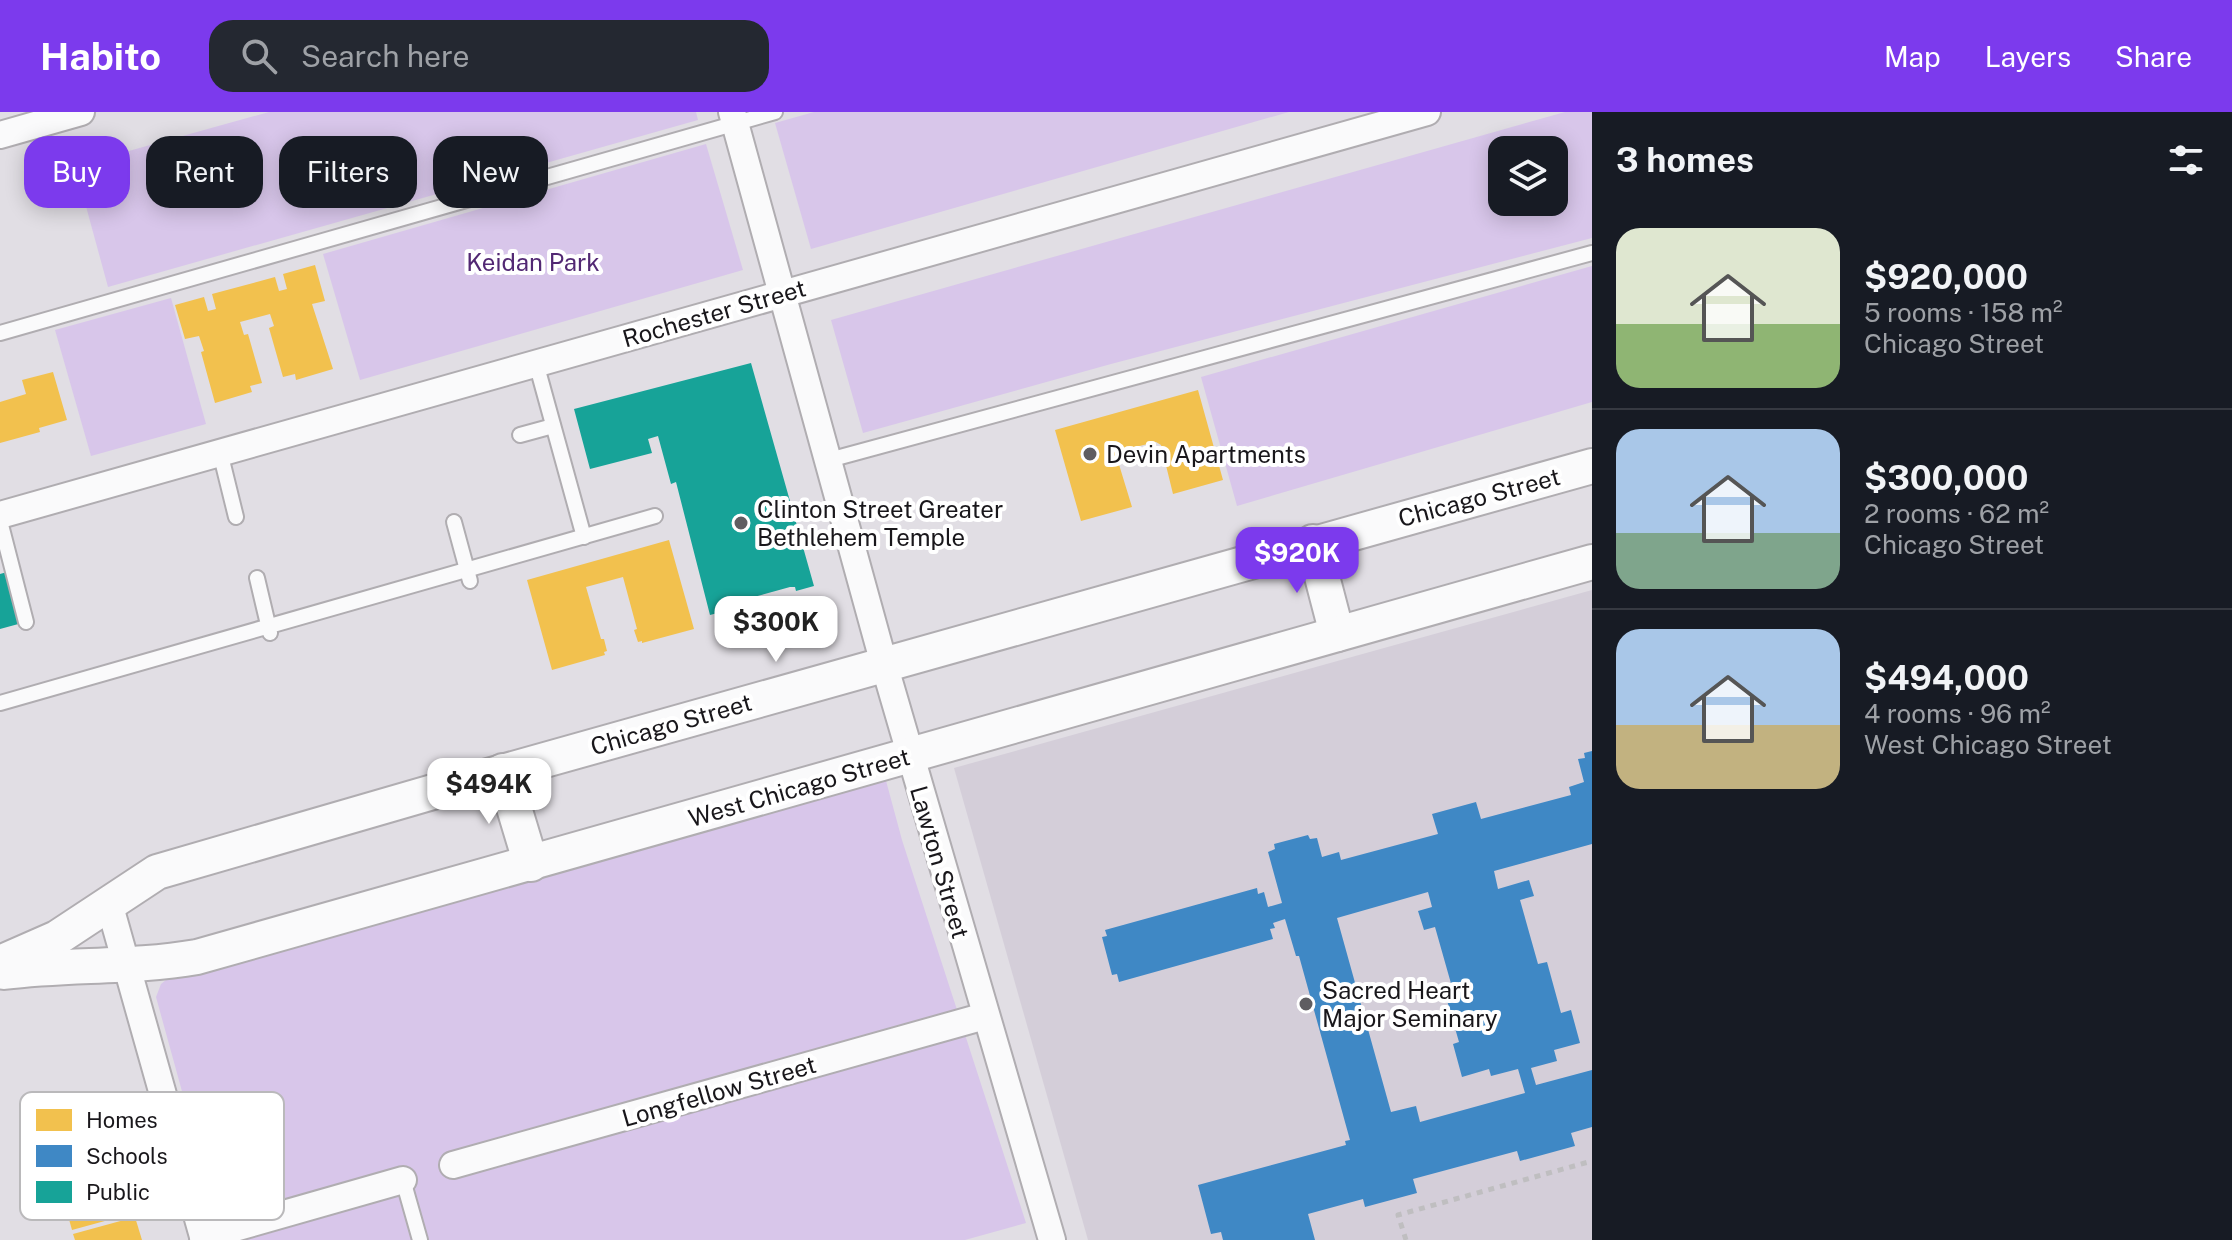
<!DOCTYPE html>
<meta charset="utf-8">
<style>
:root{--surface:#171b24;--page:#242831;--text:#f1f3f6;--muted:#9ea1a6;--line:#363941;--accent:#7c3aed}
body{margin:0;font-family:"Public Sans",sans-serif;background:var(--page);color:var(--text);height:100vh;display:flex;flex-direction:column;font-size:30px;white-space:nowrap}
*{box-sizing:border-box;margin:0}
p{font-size:26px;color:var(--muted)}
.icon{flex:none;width:44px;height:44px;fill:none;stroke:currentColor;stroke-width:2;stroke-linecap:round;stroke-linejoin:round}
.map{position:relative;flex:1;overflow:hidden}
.details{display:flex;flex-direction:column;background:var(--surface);width:640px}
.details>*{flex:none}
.guide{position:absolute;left:24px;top:24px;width:760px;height:72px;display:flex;gap:16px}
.fabs{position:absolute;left:1488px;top:24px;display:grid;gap:16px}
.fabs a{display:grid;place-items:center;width:80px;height:80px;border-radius:16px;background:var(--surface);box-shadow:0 4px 20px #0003;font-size:40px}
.price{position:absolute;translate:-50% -68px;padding:0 18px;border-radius:16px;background:#fff;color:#222;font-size:26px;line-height:52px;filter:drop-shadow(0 2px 4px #0008)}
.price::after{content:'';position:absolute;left:50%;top:48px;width:24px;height:18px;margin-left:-12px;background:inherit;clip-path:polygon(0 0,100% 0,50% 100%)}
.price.selected{background:var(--accent);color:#fff}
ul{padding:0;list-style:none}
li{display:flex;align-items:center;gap:24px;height:200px;padding:0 24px}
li+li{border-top:2px solid var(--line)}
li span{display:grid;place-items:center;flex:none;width:224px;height:160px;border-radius:24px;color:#555}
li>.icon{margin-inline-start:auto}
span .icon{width:96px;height:96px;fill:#fffc;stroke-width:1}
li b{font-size:34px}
h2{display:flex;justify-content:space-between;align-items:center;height:96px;padding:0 24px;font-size:34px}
.chip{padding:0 28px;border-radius:24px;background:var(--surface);box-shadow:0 4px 20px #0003;font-size:28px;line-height:72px}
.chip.selected{background:var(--accent);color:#fff}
header{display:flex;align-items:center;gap:48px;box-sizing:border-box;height:112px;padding:0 40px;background:var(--accent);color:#fff}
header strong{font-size:38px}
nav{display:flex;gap:44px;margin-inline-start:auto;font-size:28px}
.search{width:560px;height:72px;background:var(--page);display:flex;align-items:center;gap:20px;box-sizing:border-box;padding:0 28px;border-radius:24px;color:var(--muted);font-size:30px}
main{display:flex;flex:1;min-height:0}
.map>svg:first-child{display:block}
.built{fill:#d4ced9}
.green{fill:#d8c6ea;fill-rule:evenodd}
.homes{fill:#f2c14e}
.schools{fill:#3f88c5;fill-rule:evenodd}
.public{fill:#17a398}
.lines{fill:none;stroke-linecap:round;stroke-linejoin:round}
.service-casing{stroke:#b0adb1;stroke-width:18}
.minor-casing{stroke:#b0adb1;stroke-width:30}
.tertiary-casing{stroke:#b0adb1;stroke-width:38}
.path{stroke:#bfbec0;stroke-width:5;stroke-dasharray:6 6;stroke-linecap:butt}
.service{stroke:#fafafb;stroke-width:14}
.minor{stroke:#fafafb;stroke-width:26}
.tertiary{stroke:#fafafb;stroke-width:34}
.poi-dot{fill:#5f5d61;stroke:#fff;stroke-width:3}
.labels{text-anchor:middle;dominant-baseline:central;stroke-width:8;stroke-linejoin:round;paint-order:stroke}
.park-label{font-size:24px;fill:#522873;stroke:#fff}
.street-label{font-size:24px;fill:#19171b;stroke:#fff}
.poi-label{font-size:24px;fill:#19171b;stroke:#fff;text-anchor:start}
.key{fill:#fff;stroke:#bab9bb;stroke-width:2}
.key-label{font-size:22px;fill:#19171b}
</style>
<header>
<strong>Habito</strong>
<div class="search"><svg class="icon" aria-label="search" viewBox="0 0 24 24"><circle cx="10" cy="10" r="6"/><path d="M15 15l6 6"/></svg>Search here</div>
<nav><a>Map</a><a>Layers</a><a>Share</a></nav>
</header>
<main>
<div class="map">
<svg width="1592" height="1128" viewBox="0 0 1592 1128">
<rect width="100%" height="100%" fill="#e1dee4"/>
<path class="built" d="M1592,478V1128H1088L954,656Z"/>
<g class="green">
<path d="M269,0H696L698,8L108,175L75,54Z"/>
<path d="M814,0H1289L811,137L775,11Z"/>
<path d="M1565,0H1592V126L1111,252L863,321L831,208ZM1502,38H1554V90H1502Z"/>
<path d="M706,32L743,158L360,268L323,142Z"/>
<path d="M1592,154V290L1237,394L1201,265Z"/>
<path d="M171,186L206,312L91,344L55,218Z"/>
<path d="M885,665L902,728L1026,1111L965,1128H223L156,885L161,872L166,868Z"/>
</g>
<g class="homes">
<path d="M315,153L325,189L312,192L333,257L296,268L295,262L283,265L269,216L274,214L270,202L240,210L244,223L248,222L262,271L250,274L252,280L215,291L201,240L204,239L199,224L185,227L175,193L204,185L208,199L216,197L212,182L275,165L279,179L287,177L283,162Z"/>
<path d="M53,260L67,308L39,316L40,320L0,331V290L26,282L22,268Z"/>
<path d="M1198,278L1223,368L1173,382L1161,333L1156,330L1119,339L1117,346L1132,395L1081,409L1055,318Z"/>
<path d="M669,428L694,517L642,531V529L638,530L634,518L637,517L623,465L586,475L601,527H604L607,539L604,540L605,543L552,558L527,468Z"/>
<path d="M126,1069L134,1101L72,1118L63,1086Z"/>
<path d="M135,1105L142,1128H75L73,1122Z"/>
</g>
<path class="schools" d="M1592,639V732L1494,759L1498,777L1529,768L1534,784L1520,788L1538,852L1547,850L1561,901L1571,898L1580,931L1554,938L1557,949L1531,956L1536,973L1592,958V1015L1571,1021L1575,1034L1520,1049L1517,1039L1413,1067L1417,1081L1365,1095L1363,1087L1308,1102L1315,1128H1223L1221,1120L1211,1122L1198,1073L1346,1033L1345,1029L1350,1028L1299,844H1296L1285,807L1273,811L1275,816L1270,817L1273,827L1119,870L1117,862L1112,863L1102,825L1107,824L1105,818L1257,776L1258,782L1264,780L1268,795L1282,791L1268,740L1275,737L1274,732L1308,723L1310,727L1317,726L1322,745L1339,740L1341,748L1438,722L1432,702L1476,690L1481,707L1571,683L1569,675L1584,670L1578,647L1585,646L1584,641ZM1428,780L1432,795L1418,799L1424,818L1435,815L1452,875L1444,878L1459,930L1453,932L1462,965L1489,957L1491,964L1518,957L1525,981L1420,1010L1416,994L1391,1000L1337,806Z"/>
<g class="public">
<path d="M751,251L814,474L796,479L795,475H790L732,491L733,493L728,494L729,498L710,503L676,370L671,372L658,324L648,327L652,341L590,357L574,297Z"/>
<path d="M7,460L22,511L0,517V462Z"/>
</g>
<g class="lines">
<g class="service-casing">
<g id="service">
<path d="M0,221L775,0"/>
<path d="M536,251L584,425"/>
<path d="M520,323L553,314"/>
<path d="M220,340L236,405"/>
<path d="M829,348L1592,141"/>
<path d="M0,409L26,510"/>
<path d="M454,410L470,469"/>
<path d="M257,466L270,521"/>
<path d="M0,591L655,404"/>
<path d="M403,1068L420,1128"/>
</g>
</g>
<g class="minor-casing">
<g id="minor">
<path d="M732,0L884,552L1052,1128"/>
<path d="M0,23L81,0"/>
<path d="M0,403L1427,0"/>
<path d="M109,791L204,1128"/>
<path d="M453,1053L985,904"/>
<path d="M203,1125L403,1068"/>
</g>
</g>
<g class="tertiary-casing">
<g id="tertiary">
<path d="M1313,430L1337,522"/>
<path d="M503,659L531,752"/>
<path d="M0,851L57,826L157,760L488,664L1592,354"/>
<path d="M4,860C69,852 133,856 197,845L1592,450"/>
</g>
</g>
<path class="path" d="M1406,1128L1398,1103L1592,1049"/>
<use href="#service" class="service"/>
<use href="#minor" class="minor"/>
<use href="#tertiary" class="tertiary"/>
</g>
<g class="poi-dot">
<circle cx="1090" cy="342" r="8"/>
<circle cx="741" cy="411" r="8"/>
<circle cx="1306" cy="892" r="8"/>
</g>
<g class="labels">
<g class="park-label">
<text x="533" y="150">Keidan Park</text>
</g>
<g class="street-label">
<text transform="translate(714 201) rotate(-16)">Rochester Street</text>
<text transform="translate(1479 385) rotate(-15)">Chicago Street</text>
<text transform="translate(671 612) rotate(-16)">Chicago Street</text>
<text transform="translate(799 675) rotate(-16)">West Chicago Street</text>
<text transform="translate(940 750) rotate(74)">Lawton Street</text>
<text transform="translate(719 979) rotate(-16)">Longfellow Street</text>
</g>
<g class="poi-label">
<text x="1106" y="342">Devin Apartments</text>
<text x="757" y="397">Clinton Street Greater<tspan x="757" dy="28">Bethlehem Temple</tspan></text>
<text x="1322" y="878">Sacred Heart<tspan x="1322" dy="28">Major Seminary</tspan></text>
</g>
</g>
<rect x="20" y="980" width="264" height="128" rx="12" class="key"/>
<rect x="36" y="997" width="36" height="22" fill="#f2c14e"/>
<rect x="36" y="1033" width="36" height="22" fill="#3f88c5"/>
<rect x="36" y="1069" width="36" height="22" fill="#17a398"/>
<g class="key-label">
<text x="86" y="1016">Homes</text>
<text x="86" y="1052">Schools</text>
<text x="86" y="1088">Public</text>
</g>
</svg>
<div class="fabs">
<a><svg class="icon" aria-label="layers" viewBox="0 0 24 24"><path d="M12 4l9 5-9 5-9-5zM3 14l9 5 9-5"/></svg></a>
</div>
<b class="price selected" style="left:1297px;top:483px">$920K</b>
<b class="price" style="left:776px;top:552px">$300K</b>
<b class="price" style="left:489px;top:714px">$494K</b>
<div class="guide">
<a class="chip selected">Buy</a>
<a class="chip">Rent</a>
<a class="chip">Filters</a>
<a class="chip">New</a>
</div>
</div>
<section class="details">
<h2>3 homes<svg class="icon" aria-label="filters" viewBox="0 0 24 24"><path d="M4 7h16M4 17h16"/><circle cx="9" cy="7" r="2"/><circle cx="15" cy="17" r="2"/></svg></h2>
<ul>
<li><span style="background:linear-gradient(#dfe7d0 60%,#8fb573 0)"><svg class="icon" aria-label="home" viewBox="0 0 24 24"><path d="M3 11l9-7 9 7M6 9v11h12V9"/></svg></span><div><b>$920,000</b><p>5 rooms · 158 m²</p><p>Chicago Street</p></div></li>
<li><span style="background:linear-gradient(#a9c7e8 65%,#7fa58c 0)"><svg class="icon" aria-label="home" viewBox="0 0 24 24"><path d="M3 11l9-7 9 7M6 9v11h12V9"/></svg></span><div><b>$300,000</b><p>2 rooms · 62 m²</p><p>Chicago Street</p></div></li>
<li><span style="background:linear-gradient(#a9c7e8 60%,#c2b280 0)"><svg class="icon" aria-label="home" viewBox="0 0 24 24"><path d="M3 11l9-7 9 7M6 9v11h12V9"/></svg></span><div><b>$494,000</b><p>4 rooms · 96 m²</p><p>West Chicago Street</p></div></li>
</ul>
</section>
</main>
